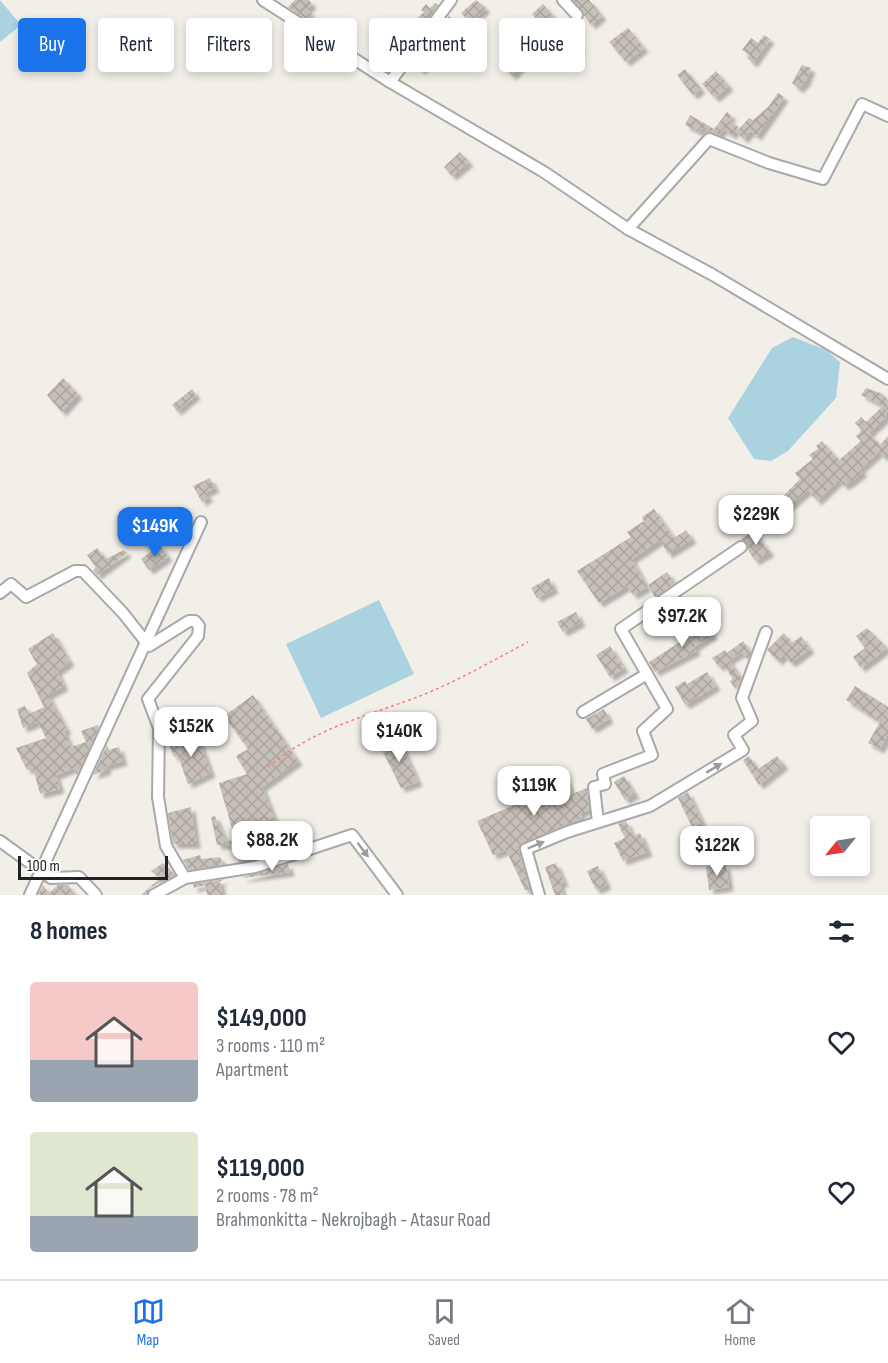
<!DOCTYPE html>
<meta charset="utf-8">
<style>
:root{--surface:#fff;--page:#f2f2f3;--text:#1f2937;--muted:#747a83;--line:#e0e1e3;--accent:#1a73e8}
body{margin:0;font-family:"Sofia Sans Condensed",sans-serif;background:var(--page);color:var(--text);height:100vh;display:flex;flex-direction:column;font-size:22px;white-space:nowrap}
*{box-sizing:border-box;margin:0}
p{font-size:20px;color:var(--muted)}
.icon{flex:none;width:33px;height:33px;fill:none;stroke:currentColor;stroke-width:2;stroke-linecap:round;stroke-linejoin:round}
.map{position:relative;height:895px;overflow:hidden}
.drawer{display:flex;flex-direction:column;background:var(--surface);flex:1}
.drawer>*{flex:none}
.banner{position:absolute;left:18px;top:18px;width:852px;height:54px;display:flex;gap:12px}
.needle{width:39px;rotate:240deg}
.tools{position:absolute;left:810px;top:816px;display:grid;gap:12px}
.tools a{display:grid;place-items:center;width:60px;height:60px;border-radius:6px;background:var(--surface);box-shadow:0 3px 9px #0003;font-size:30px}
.scale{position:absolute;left:18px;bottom:15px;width:150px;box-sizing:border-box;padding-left:6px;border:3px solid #222;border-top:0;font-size:16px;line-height:21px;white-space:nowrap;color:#222;-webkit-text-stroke:4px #fff;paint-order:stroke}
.price{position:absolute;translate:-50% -51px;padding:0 14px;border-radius:12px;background:#fff;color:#222;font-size:20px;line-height:39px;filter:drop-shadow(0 2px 3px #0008)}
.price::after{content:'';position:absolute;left:50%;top:36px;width:18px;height:14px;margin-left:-9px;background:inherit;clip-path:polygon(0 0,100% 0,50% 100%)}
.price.current{background:var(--accent);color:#fff}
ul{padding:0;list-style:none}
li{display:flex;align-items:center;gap:18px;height:150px;padding:0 30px}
li span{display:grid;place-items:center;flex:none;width:168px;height:120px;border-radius:6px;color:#555}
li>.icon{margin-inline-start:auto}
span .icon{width:72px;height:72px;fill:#fffc;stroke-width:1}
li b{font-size:26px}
h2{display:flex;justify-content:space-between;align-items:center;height:72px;padding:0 30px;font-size:26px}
.pill{padding:0 21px;border-radius:6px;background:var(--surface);box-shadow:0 3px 9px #0003;font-size:21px;line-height:54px}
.pill.current{background:var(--accent);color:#fff}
.tab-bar{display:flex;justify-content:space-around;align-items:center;height:84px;border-top:2px solid var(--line);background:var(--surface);font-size:16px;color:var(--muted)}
.tab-bar a{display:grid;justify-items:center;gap:3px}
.tab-bar .current{color:var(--accent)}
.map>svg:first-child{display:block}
.water{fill:#aad3df}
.building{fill:url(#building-cross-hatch);filter:url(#shadow)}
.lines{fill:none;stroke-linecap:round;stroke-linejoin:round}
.minor-casing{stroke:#a9a9a9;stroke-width:14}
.path{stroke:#fa8072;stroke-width:1.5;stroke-dasharray:3 3;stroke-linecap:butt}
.minor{stroke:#fff;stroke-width:10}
.oneway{fill:#9c9c9c}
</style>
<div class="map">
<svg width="888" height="895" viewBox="0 0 888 895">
<defs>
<pattern id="building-cross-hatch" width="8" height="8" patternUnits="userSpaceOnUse" patternTransform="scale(1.5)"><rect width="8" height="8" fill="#c7bfb8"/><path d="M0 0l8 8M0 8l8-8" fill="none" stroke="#aba49e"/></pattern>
<filter id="shadow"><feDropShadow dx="4.5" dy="4.5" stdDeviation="1.5" flood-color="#0004"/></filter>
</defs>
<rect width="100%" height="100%" fill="#f2efe9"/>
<g class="water">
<path d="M0,0L21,25L0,42Z"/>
<path d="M793,337L826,350L840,362L836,398L788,451L771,461L754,459L728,418L772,348Z"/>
<path d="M379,600L414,674L321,718L286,644Z"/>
</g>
<g class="building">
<path d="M295,0H309L312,4L307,9L317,21L313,23L288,7Z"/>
<path d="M476,0L486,8L470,23L461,13Z"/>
<path d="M573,0H589L602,16L591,25Z"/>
<path d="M435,3L438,5L391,68L386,63L419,27L414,21L424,12L421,10L426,4L430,8Z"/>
<path d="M543,4L580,48L569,57L532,14Z"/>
<path d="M449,16L454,21L438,39L444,45L421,70L414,63Z"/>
<path d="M628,28L644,48L626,62L609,42Z"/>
<path d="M764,35L770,39L753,63L747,58L750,55L742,50L751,38L758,43Z"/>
<path d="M515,56L523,64L512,76L504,67Z"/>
<path d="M802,65L811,68L806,81L799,89L792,83Z"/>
<path d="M685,69L701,89L693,95L677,75Z"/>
<path d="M716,71L729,86L715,98L702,84Z"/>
<path d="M778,93L784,97L757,136L750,131L744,139L736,132L749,118L753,120L768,107Z"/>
<path d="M727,112L732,116L729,120L738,127L732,135L723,129L719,135L701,128L699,132L685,125L690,115L714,129Z"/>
<path d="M460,152L469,162L452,176L444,167Z"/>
<path d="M63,378L78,394L62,412L47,395Z"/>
<path d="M866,388L883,394L888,401L885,418L869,433L880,445L888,436V452L883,457L879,452L860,469L863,472L852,481L844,486L839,480L817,501L808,490L787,508L779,500L800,479L795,473L813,459L809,455L818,449L816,446L822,441L839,460L861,441L856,436L862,430L855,423L861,417L866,422L883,406L861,395Z"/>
<path d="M192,389L196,395L177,411L172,405Z"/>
<path d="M210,478L215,488L205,493L209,497L202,502L193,486Z"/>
<path d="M654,509L674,538L686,530L692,539L668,554L660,540L632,559L647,587L633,595L627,586L599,603L577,571L631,537L627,532L644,521L642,517Z"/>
<path d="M754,531L770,552L755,561L748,550L747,543L741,539Z"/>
<path d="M160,545L168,557L149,570L141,559Z"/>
<path d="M97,548L106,559L124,550L127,553L97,575L93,570L96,567L87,555Z"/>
<path d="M667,572L675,583L655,597L648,585Z"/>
<path d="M549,578L554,589L537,598L531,588Z"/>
<path d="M683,596L690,606L676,615L669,605Z"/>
<path d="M576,612L581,622L563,632L557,622Z"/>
<path d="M705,621L713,635L694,647L696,651L655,672L649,662L697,631L694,627Z"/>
<path d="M867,628L887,648L861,668L853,657L865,648L856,636Z"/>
<path d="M53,633L70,662L57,671L64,686L48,695L67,730L64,731L71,747L86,742L81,731L98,725L99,727L77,775L74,768L56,775L60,789L40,794L33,768L27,770L16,748L46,738L38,722L23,728L17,709L25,706L29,714L44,707L27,673L37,664L28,649Z"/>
<path d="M784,633L792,643L801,636L810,649L791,663L784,655L778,661L767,650Z"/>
<path d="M743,641L751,652L748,660L742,652L729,660L741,678L738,686L735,688L730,681L733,679L723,664L719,667L712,658L725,650L727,653Z"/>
<path d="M610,646L624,668L610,677L596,655Z"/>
<path d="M707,672L716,686L685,705L675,687L685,681L687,684Z"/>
<path d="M855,686L888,707V734L880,749L868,743L880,722L846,700Z"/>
<path d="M253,695L298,761L262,787L282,838L284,849L239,862L235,845H217L211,817L215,816L226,842L235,839L219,783L247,774L236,756L248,749L224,716Z"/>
<path d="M604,709L609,719L592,729L586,719Z"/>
<path d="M217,713L223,724L207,731L202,720Z"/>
<path d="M197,735L211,773L188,784L178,756L174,757L169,745Z"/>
<path d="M398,737L418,782L401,788L380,746Z"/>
<path d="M107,745L109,750L119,747L123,761L106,766L107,770L93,775Z"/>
<path d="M749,756L758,769L777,756L784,765L759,785L743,760Z"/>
<path d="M563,771L572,794L587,788L589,810L580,813L582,818L517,845L529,889L525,890L506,850L493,855L477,821L524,801L519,789Z"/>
<path d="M624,776L635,794L625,800L614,782Z"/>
<path d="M688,792L702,822L692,827L678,798Z"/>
<path d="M191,807L196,844H173L168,813Z"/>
<path d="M626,821L633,836L640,833L648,852L623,861L614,843L625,838L618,824Z"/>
<path d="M200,855L201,859L220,857L223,864L189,870L183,860Z"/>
<path d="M163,863L175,875L150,888L147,895H141L160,878L151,871Z"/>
<path d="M556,863L564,882L560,884L563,895H555L545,867Z"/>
<path d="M288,864L290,872L243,878V877Z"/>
<path d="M726,865L729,887L709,890L706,867Z"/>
<path d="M598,866L607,885L596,890L587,871Z"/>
<path d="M226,879L220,881L222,895H207L205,885L194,888L193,884Z"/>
<path d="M43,885L49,893L58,885H68L76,895H38Z"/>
</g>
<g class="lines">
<g class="minor-casing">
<g id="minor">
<path d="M263,0L390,82L544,172L628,229L713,275L888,379"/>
<path d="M563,0L577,15"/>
<path d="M390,82L451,0"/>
<path d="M628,229L709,139L769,163L823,179L862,104L888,116"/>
<path d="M0,593L11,584L26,597L75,571H83L123,613L149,646L189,621H195L199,626L198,636L148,699L159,728L158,797L166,846L185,878"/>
<path d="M583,712L647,674"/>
<path d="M598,822L594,787L605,784L603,774L652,755L643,731L667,709L621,629L741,547"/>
<path d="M0,841L51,878L79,877L96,895"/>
<path d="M30,895L201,522"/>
<path d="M154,895L185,878L255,867L352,835L397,895"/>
<path d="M539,895L526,849L567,832L650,806L743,750L734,735L752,721L742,698L766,632"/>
</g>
</g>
<path class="path" d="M268,767C314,729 358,719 412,699C453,684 490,662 528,642"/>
<use href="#minor" class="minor"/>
</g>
<defs><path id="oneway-solid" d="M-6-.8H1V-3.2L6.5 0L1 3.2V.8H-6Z" transform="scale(1.5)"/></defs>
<g class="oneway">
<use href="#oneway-solid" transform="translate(714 768) rotate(-31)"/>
<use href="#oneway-solid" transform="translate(536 845) rotate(-23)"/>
<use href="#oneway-solid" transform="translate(363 850) rotate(53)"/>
</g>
</svg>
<div class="tools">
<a><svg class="needle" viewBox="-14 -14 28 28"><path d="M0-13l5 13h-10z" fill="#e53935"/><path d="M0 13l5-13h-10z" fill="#747a83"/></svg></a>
</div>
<div class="scale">100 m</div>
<b class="price" style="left:756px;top:546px">$229K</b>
<b class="price current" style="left:155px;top:558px">$149K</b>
<b class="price" style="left:682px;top:648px">$97.2K</b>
<b class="price" style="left:191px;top:758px">$152K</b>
<b class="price" style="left:399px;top:763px">$140K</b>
<b class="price" style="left:534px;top:817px">$119K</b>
<b class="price" style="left:272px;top:872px">$88.2K</b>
<b class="price" style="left:717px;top:877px">$122K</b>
<div class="banner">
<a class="pill current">Buy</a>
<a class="pill">Rent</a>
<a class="pill">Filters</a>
<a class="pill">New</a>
<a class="pill">Apartment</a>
<a class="pill">House</a>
</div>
</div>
<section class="drawer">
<h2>8 homes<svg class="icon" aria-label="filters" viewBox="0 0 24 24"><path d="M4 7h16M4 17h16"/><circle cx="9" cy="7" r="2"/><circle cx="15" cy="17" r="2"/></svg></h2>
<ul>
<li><span style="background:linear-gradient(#f6c9c9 65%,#9aa5b1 0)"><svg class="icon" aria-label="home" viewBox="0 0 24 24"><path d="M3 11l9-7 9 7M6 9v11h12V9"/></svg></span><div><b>$149,000</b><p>3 rooms · 110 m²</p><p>Apartment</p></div><svg class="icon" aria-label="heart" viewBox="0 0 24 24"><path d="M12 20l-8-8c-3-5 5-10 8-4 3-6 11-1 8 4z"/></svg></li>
<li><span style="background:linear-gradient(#dfe7d0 70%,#9aa5b1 0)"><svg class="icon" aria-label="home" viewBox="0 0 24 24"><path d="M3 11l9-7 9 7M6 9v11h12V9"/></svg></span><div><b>$119,000</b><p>2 rooms · 78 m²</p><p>Brahmonkitta - Nekrojbagh - Atasur Road</p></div><svg class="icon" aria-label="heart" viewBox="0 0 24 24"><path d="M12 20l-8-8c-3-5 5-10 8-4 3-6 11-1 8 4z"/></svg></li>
</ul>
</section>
<nav class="tab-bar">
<a class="current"><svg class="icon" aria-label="map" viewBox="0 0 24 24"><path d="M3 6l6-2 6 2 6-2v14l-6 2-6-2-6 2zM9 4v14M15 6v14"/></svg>Map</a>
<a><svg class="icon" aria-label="saved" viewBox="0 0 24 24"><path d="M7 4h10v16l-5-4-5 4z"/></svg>Saved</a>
<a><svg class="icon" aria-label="home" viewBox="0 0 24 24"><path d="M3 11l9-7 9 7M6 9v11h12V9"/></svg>Home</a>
</nav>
